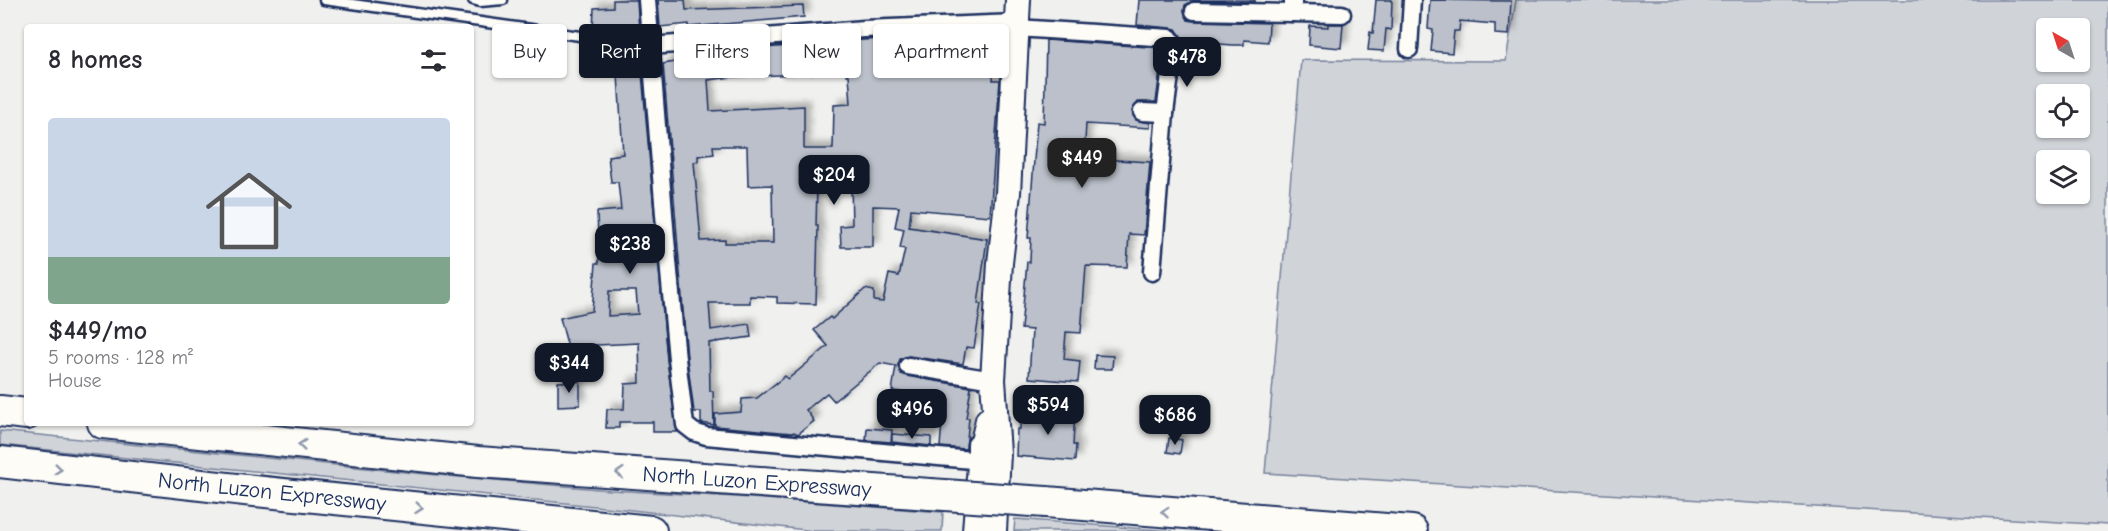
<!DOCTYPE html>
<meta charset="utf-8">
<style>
:root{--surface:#fff;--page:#f7f7f7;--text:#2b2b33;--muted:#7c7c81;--line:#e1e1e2;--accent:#111827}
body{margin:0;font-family:"Comic Neue",sans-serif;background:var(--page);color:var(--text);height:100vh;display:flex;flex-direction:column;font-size:22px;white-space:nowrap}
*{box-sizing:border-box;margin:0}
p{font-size:20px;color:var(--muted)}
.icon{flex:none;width:33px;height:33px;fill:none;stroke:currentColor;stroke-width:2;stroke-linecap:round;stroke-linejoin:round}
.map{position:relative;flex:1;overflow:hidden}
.drawer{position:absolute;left:24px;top:24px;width:450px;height:402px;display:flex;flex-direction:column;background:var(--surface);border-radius:6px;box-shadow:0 2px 4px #0004}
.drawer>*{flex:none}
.top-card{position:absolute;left:492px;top:24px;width:570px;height:54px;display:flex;gap:12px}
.needle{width:39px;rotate:321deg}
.buttons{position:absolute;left:2036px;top:18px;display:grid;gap:12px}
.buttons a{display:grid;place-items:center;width:54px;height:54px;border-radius:6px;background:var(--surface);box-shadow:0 2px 4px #0004;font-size:30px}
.price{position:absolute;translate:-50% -51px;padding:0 14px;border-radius:12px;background:var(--accent);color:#fff;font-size:20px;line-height:39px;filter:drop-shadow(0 2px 3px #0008)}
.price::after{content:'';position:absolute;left:50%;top:36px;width:18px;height:14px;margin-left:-9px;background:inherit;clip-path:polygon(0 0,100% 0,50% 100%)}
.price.selected{background:#222;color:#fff}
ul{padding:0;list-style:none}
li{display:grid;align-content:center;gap:12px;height:318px;padding:0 24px}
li+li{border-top:2px solid var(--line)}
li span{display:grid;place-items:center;height:186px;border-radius:6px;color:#555}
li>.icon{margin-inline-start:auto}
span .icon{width:108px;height:108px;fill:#fffc;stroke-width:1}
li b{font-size:26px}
h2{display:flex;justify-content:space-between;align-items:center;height:72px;padding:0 24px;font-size:26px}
.tag{padding:0 21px;border-radius:6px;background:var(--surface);box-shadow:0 2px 4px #0004;font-size:21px;line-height:54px}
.tag.selected{background:var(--accent);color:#fff}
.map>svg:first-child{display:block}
.green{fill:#d0d3d8;stroke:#76819b;stroke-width:1.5;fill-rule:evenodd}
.building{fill:#bbc0ca;stroke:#1b2f5e;stroke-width:1.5;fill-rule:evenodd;filter:url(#shadow)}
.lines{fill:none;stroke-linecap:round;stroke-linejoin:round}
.lane-casing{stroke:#1b2f5e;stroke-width:13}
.street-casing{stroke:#1b2f5e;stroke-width:21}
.secondary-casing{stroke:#1b2f5e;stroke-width:28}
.highway-casing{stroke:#1b2f5e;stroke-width:34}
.lane{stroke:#fdfcf7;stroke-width:8}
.street{stroke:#fdfcf7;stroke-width:16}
.secondary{stroke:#fdfcf7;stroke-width:24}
.highway{stroke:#fdfcf7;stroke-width:30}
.highway-bridge-casing{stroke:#1b2f5e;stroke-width:34;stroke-linecap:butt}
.highway-bridge{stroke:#fdfcf7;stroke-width:30}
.oneway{stroke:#8c96aa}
.labels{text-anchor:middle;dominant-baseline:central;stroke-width:4.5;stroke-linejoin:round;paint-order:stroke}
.street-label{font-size:22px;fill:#1b2f5e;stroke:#fdfcf7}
</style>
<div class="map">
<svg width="2108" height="531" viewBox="0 0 2108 531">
<defs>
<filter id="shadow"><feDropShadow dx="5.5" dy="-5.5" stdDeviation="3" flood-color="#0004"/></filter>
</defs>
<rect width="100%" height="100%" fill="#f0f0ee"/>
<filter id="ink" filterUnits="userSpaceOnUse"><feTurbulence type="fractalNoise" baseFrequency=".0167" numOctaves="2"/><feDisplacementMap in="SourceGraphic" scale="12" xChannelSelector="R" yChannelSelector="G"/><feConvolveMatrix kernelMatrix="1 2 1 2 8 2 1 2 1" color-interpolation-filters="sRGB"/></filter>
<g filter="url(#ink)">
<g class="green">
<path d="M1516,0H2108V525L1265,473L1301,60L1506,61ZM2046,28H2079V62H2046ZM2046,94H2079V128H2046ZM2046,160H2079V194H2046Z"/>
<path d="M0,431L415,473L610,490L737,497L943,512L942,531H815L614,508L0,445Z"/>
<path d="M1015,519L1172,531H1173H1014Z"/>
</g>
<g class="building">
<path d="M613,0H637L639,31H593L594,8L613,7Z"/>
<path d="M658,0H685L686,10L803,6L804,17L689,27V24L660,27Z"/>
<path d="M1139,0H1255V2L1194,1L1185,5L1184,11L1188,20L1194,21L1269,23L1268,42L1244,40V45H1233L1192,42V40L1183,39L1176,29L1171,28L1137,25Z"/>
<path d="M1376,0H1392L1391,30L1386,29L1384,51L1368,50L1370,32L1373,33Z"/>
<path d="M1430,0L1511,1L1509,35L1495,34V24L1460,21L1459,31H1454L1452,53L1431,51L1433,30L1428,29Z"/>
<path d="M1328,24H1343L1341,48L1309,45L1310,26L1328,27Z"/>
<path d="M995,34L993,80H1000L990,216L911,209L909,227L987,239L978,304H981L974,348L966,347L963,364L909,356L900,359L898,365L901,374L906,376L971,387L966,418H969L966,449L940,447L943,409L899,402L901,392L892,391L896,366L880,363L834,401L827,393L806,410L814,421L798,434L794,432L792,433L715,426V414L741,412L742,399L757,398L785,376L788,379L828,346L814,330L830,317L832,319L865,289L874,291V301L883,302L889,274L899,276L905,249L900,248L904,229L895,227L899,207L873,206V247H841L840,226L852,225L851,183L840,184L839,168H821L820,186H817L816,226H818L816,304L777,303V297L750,296V303H709L711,330L749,324L751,337L709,343L710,391H713L714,425L701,423V412H694L687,358L663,64L675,62V56H683V54L791,46H803V49L842,47V41ZM847,72V75H849L851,104L834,105L833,149H804V106L710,111L708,80L733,77ZM713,146H747L748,186L772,185L773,243H725V240L701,241L694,162L698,161V156L714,154Z"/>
<path d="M1046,40L1163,48L1156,102H1138L1132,111L1136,120L1150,123V128L1086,124L1084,158L1150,162L1144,235L1129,234L1127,267L1086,266L1081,333L1066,332L1064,359L1080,361L1078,382L1029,378L1032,330L1021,329L1027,262H1030L1031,238H1028L1037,122L1044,123Z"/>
<path d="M642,73L667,360L677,432H653V422H619V428H606L607,409H624L625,384L640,383L639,343L597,345L569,351L560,318L592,311L596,263H599L597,212L621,210L618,182H611L608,156L623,154L618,75ZM609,291H636L638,314L608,316Z"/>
<path d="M1095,355L1113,356L1112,369H1094Z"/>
<path d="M580,381V405L558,406V382Z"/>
<path d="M1038,409L1075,411L1073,445H1076L1075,461L1016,456L1017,429H1020V419L1037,420Z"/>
<path d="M867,428L892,430L891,442L866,440Z"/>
<path d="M892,434L931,437V446L892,442Z"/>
<path d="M1169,438L1182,440L1180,454L1167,452Z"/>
</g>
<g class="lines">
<g class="lane-casing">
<g id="lane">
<path d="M324,0L651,46"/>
<path d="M473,0L480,2L503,0"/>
</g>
</g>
<g class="street-casing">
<g id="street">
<path d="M647,0L666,239L677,359L685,425L694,432L706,436L972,460L976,456V444"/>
<path d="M1293,0V13L1342,14"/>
<path d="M1194,11L1293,13"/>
<path d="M1017,28L1170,38L1174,45L1165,113L1142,112"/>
<path d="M651,46L864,29L1016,23"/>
<path d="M1409,49L1412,0"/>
<path d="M1152,272L1165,113"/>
<path d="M908,366L993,380"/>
</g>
</g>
<g class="secondary-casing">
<g id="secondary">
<path d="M975,531L981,451L988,420"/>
<path d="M994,531L998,453L993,380L1000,263L1008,193L1018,0"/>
</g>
</g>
<g class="highway-casing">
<g id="highway">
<path d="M0,411L27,414"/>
<path d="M103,423L478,462L930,494"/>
<path d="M0,462L245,490L651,531"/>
<path d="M1046,502L1412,531"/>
</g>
</g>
<use href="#lane" class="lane"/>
<use href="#street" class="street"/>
<use href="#secondary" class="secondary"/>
<use href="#highway" class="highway"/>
<g class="highway-bridge-casing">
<path id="highway-bridge" d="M930,494L1046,502"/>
</g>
<use href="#highway-bridge" class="highway-bridge"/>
</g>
<defs><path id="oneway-chevron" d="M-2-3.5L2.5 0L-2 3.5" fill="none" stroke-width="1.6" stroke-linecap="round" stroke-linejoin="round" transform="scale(1.5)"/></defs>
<g class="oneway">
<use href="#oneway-chevron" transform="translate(302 445) rotate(-174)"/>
<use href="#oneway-chevron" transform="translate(58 469) rotate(6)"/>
<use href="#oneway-chevron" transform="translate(620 473) rotate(-176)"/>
<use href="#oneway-chevron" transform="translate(419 508) rotate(6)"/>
<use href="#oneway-chevron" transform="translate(1165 512) rotate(-175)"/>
</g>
</g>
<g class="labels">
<g class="street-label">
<text transform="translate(757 482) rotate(4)">North Luzon Expressway</text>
<text transform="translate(272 492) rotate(6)">North Luzon Expressway</text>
</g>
</g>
</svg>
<div class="buttons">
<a><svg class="needle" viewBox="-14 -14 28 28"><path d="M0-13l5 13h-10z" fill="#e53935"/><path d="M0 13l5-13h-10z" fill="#7c7c81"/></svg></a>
<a><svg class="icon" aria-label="locate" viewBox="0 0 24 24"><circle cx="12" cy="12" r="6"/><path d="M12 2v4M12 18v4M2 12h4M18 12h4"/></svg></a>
<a><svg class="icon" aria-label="layers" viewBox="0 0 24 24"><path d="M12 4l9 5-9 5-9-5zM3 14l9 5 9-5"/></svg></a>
</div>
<b class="price" style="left:1187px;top:88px">$478</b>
<b class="price selected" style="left:1082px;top:189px">$449</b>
<b class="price" style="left:834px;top:206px">$204</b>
<b class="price" style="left:630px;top:275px">$238</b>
<b class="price" style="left:569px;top:394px">$344</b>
<b class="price" style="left:1048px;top:436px">$594</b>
<b class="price" style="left:912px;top:440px">$496</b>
<b class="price" style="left:1175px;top:446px">$686</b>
<div class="top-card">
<a class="tag">Buy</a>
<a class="tag selected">Rent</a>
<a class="tag">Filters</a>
<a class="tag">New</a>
<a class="tag">Apartment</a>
</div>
<section class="drawer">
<h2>8 homes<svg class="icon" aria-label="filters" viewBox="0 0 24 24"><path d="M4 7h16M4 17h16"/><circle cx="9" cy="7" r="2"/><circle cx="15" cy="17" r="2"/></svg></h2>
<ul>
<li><span style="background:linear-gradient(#c9d6e8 75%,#7fa58c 0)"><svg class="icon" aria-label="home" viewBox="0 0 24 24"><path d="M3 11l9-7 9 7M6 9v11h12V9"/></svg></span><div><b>$449/mo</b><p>5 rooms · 128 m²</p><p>House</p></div></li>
</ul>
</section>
</div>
